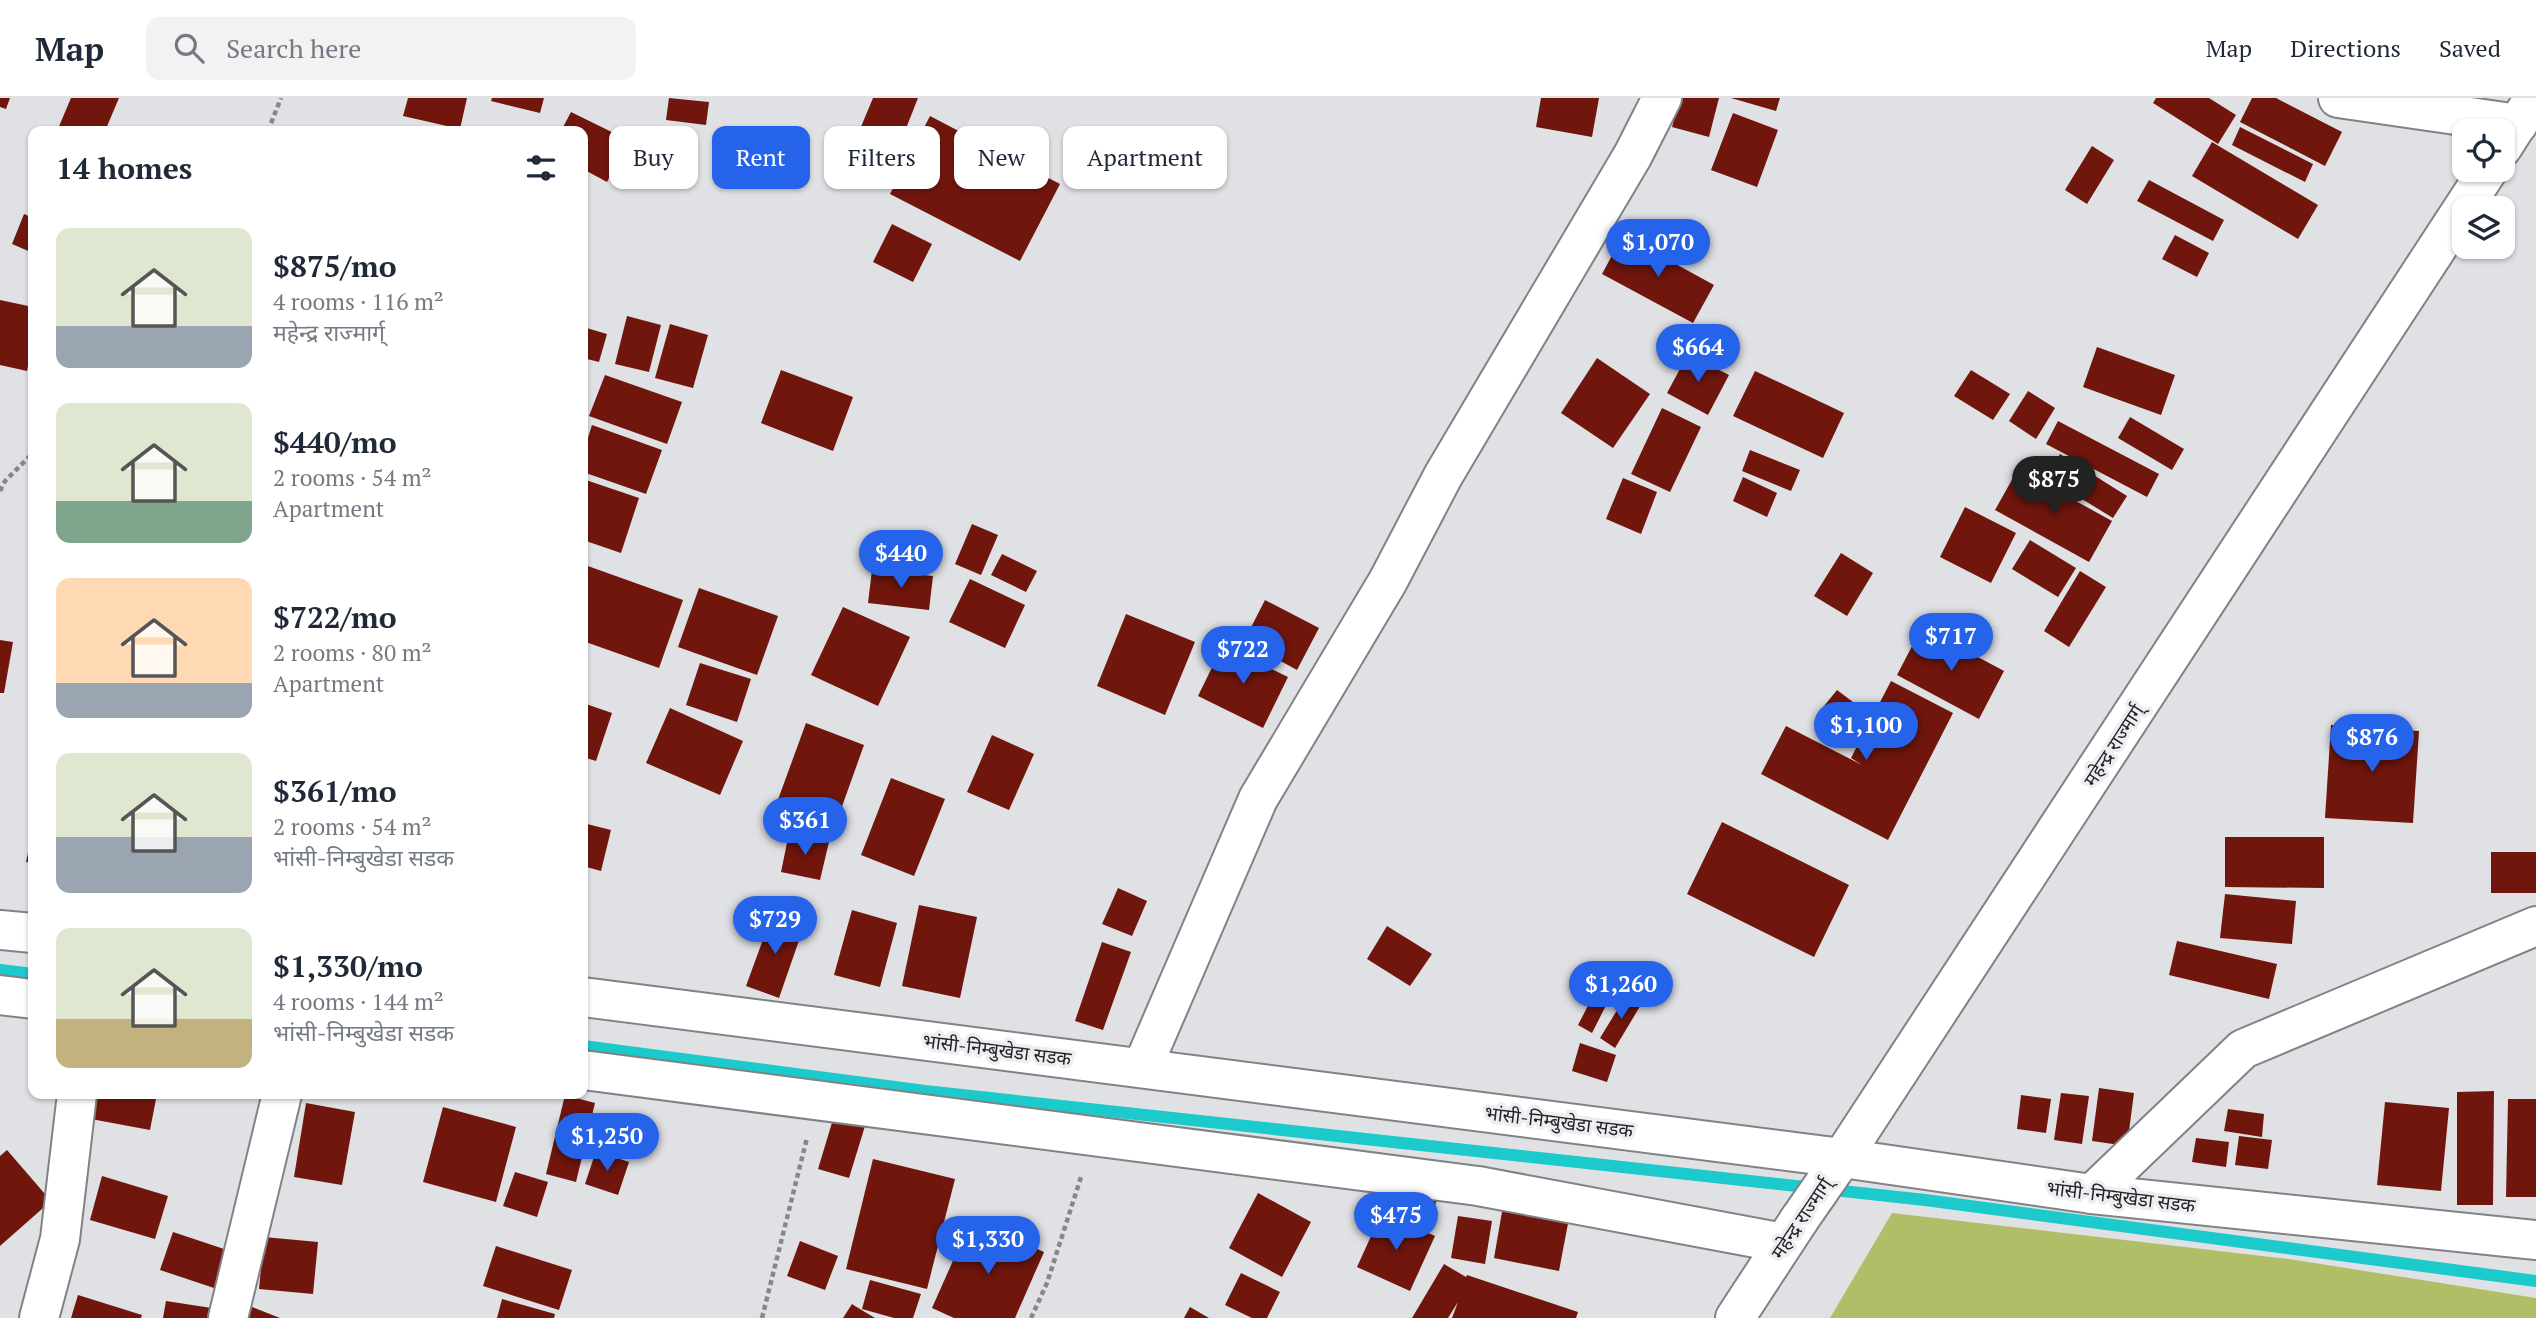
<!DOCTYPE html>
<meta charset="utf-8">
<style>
:root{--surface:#fff;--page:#f2f2f3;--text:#1f2937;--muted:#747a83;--line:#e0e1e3;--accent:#2563eb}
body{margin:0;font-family:"PT Serif","Noto Sans Devanagari",serif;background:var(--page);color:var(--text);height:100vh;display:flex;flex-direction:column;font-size:26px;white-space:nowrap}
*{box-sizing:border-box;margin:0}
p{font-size:23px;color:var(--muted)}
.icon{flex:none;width:38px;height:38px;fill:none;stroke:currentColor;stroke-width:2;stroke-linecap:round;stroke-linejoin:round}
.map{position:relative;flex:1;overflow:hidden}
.sheet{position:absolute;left:28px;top:28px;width:560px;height:973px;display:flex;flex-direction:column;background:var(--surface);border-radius:14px;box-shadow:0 2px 5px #0004}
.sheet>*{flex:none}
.guide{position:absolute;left:609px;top:28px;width:665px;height:63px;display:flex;gap:14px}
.controls{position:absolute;left:2452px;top:21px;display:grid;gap:14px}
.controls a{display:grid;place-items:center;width:63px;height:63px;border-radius:14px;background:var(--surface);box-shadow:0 2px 5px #0004;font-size:35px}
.price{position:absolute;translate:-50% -60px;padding:0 16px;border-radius:24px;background:var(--accent);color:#fff;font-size:23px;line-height:46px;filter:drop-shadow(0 2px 4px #0008)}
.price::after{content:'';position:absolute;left:50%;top:42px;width:21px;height:16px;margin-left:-10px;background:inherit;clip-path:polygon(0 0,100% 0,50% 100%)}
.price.current{background:#222;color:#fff}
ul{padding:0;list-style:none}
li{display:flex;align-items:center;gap:21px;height:175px;padding:0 28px}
li span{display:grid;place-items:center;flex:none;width:196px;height:140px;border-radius:14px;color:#555}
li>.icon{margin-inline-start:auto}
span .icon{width:84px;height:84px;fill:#fffc;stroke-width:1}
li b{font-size:30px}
h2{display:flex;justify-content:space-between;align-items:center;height:84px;padding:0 28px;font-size:30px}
.pill{padding:0 24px;border-radius:14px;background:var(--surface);box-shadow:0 2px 5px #0004;font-size:24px;line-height:63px}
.pill.current{background:var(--accent);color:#fff}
header{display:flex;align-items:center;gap:42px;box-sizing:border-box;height:98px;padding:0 35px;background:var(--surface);border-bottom:2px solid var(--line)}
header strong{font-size:33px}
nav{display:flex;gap:38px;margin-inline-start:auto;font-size:24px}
.search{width:490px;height:63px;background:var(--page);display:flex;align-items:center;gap:18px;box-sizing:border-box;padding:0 24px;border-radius:14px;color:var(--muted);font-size:26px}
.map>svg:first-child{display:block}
.green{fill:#b0be67}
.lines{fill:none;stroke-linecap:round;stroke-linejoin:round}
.stream{stroke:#1cc9cb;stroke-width:12}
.building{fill:#70160d}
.minor-casing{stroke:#808385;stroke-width:42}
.major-casing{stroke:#808385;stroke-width:42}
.highway-casing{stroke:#808385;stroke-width:42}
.path{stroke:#858789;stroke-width:4.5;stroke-dasharray:5 3.5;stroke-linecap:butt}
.minor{stroke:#fff;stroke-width:38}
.major{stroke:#fff;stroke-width:38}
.highway{stroke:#fff;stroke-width:38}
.labels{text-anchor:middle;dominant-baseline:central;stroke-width:7;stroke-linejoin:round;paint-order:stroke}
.street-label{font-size:19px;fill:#232425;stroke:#eceef1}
</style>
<header>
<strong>Map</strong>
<div class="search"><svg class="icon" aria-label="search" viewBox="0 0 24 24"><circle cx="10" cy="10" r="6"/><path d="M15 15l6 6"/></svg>Search here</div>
<nav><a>Map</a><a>Directions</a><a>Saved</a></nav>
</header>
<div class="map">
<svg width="2536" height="1220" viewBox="0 0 2536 1220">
<rect width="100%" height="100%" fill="#dfe1e4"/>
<path class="green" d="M1892,1115L2289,1161L2536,1200V1220H1830Z"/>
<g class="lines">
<g class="stream">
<path d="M0,872L33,876"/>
<path d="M583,948L925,993L1925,1102L2536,1183"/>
</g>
</g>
<g class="building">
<path d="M0,0H10L6,11L0,9Z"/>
<path d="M71,0H119L105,33H57Z"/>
<path d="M408,0H467L460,31L403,18Z"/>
<path d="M492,0H544L540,15L491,3Z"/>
<path d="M669,0L709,4L706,27L666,22Z"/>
<path d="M873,0H918L888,76L848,60Z"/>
<path d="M1541,0H1599L1592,39L1536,29Z"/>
<path d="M1680,0H1719L1709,39L1672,29Z"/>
<path d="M1731,0H1780L1776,13Z"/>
<path d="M2156,0H2209L2236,17L2218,46L2153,5Z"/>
<path d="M2252,0H2276L2342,34L2325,68L2240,24Z"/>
<path d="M571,14L628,42L607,84L583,71V33H561Z"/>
<path d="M1733,15L1778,32L1757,89L1711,72Z"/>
<path d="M930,18L1060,86L1020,163L890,96Z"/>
<path d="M2240,29L2313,66L2305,84L2232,47Z"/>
<path d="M2212,44L2318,107L2298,141L2192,78Z"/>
<path d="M2092,48L2114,62L2087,106L2065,92Z"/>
<path d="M2149,82L2224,122L2213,143L2137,103Z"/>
<path d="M24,116L33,120V155L12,146Z"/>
<path d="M892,126L932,146L913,184L873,164Z"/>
<path d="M1623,137L1714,187L1693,225L1602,176Z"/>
<path d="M2175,137L2209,155L2197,179L2162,161Z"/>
<path d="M0,202L33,209V242L27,273L0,267Z"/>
<path d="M627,218L661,227L649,274L615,266Z"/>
<path d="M670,226L708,237L693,290L655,280Z"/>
<path d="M583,229L607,236L599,264L583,260Z"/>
<path d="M2097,249L2175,277L2161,317L2083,289Z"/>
<path d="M1688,256L1729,277L1708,317L1667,295Z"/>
<path d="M1597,260L1650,296L1613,350L1561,315Z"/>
<path d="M781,272L853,299L833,353L761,325Z"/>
<path d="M1971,272L2010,296L1993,322L1954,298Z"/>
<path d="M1755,273L1844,315L1823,360L1733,318Z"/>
<path d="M605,277L682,304L667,346L589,318Z"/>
<path d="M2028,293L2055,310L2036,341L2009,323Z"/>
<path d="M1662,310L1701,329L1670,394L1631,376Z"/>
<path d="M2130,319L2184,351L2172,372L2118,340Z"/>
<path d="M2058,323L2159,376L2147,399L2046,346Z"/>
<path d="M592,327L662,352L646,396L583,374V356Z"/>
<path d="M1750,352L1800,372L1791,393L1742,373Z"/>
<path d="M2060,356L2127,398L2113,420L2046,379Z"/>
<path d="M2018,371L2112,423L2089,464L1995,412Z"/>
<path d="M1743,379L1777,395L1767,419L1733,403Z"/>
<path d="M1623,380L1657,394L1641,436L1606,421Z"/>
<path d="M583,381L639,400L621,455L583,442Z"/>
<path d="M1965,409L2016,435L1991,485L1940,459Z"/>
<path d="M972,426L998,437L981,477L955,466Z"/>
<path d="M2030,442L2076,470L2058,499L2012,471Z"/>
<path d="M1841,455L1873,475L1847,518L1814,498Z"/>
<path d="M1002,456L1037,473L1026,494L991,477Z"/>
<path d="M585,467L683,502L659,570L583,543V473Z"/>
<path d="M872,472L933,478L929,512L868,505Z"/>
<path d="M2080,473L2106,489L2069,549L2044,533Z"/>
<path d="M970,481L1025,507L1005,550L949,524Z"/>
<path d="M699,490L778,518L757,577L678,549Z"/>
<path d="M1265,502L1319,530L1297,572L1244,543Z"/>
<path d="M843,509L910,539L878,608L811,577Z"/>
<path d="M1126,516L1195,544L1165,617L1097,588Z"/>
<path d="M1922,529L2004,573L1979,621L1897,577Z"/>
<path d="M0,542L13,544L4,595H0Z"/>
<path d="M1223,547L1288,579L1263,630L1198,598Z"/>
<path d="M700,565L751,581L737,624L686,607Z"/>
<path d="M1891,583L1953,615L1888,742L1761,676L1786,628L1862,667L1851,660Z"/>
<path d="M1837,592L1865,613L1850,634L1820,613Z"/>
<path d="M583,605L612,615L596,663L583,659Z"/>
<path d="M670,610L743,643L720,697L646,665Z"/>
<path d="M806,625L864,647L835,728L776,707Z"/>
<path d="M2331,627L2419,633L2413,725L2325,720Z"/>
<path d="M992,637L1034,656L1009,712L967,694Z"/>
<path d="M891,680L945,701L914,778L861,757Z"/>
<path d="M1722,724L1849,787L1814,859L1687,796Z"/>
<path d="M583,725L611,732L601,773L583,768Z"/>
<path d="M789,735L829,744L820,782L781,774Z"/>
<path d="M32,737H33V765L26,764Z"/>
<path d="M2225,739H2324V790L2225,789Z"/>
<rect x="2491" y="754" width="45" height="41"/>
<path d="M1118,790L1147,803L1132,838L1102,826Z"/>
<path d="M2225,796L2296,803L2292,846L2220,840Z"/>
<path d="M919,807L977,819L960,900L902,888Z"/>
<path d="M852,812L897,825L880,889L834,877Z"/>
<path d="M772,817L804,828L779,900L746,888Z"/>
<path d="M1387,828L1432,856L1410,888L1367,861Z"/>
<path d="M2177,843L2277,866L2269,901L2169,877Z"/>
<path d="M1102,844L1131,854L1103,932L1075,923Z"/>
<path d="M1609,867L1623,874L1592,935L1578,927Z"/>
<path d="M1627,896L1642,905L1615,950L1600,940Z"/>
<path d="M1580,945L1616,957L1607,984L1572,973Z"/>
<path d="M2099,990L2134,995L2127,1048L2092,1043Z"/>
<path d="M2494,993L2493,1107H2457V994Z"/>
<path d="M2061,995L2089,998L2082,1046L2054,1042Z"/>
<path d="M96,996H157L150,1032L91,1021Z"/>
<path d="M565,997L595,1005L576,1084L546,1076Z"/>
<path d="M2021,997L2051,1001L2046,1035L2017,1031Z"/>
<path d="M2508,1001H2536V1099H2506Z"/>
<path d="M2385,1004L2449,1010L2441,1093L2377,1087Z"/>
<path d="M306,1005L355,1014L342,1087L294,1079Z"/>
<path d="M443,1009L516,1029L496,1104L423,1084Z"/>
<path d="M2228,1011L2264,1016L2262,1039L2224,1033Z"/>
<path d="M834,1018L865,1028L849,1080L818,1071Z"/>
<path d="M2239,1038L2272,1042L2268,1071L2235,1067Z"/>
<path d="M2196,1040L2229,1044L2226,1069L2192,1064Z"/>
<path d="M7,1052L51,1103L0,1148V1058Z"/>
<path d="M596,1053L629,1064L618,1097L585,1086Z"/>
<path d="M873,1061L955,1081L927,1191L846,1171Z"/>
<path d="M515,1074L548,1084L537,1119L503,1108Z"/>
<path d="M102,1078L168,1098L155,1141L90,1122Z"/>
<path d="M1402,1081L1439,1097L1429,1122L1392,1107Z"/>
<path d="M1258,1095L1311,1124L1282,1179L1229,1150Z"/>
<path d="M1503,1108L1569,1120L1559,1173L1494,1160Z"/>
<path d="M1382,1114L1435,1138L1410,1193L1357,1169Z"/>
<path d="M1458,1118L1492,1123L1485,1166L1451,1160Z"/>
<path d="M971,1122L1044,1154L1015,1220H954L932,1210Z"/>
<path d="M173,1134L230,1153L217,1191L160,1172Z"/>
<path d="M264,1139L318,1144L313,1196L259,1191Z"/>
<path d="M800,1143L838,1158L825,1192L787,1178Z"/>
<path d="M496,1148L572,1172L559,1212L483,1188Z"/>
<path d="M1444,1166L1466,1179L1467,1177L1578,1214L1576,1220H1452L1458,1204L1448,1220H1412Z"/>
<path d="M1241,1175L1280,1194L1267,1220H1252L1225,1207Z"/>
<path d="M870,1182L921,1196L913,1220H894L862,1211Z"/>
<path d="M78,1197L142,1217L141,1220H71Z"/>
<path d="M502,1201L555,1216L554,1220H497Z"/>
<path d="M166,1203L218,1211L217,1220H163Z"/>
<path d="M852,1206L855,1208L875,1220H843Z"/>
<path d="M252,1209L280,1220H248Z"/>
<path d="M1190,1209L1209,1220H1184Z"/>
</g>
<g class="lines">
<g class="minor-casing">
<g id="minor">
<path d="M2338,0L2518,26"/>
<path d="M0,832L33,835"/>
<path d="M0,897L33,901"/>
<path d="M583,899L1842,1060L2092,1096L2536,1142"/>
<path d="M1142,970L1258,701L1388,483L1443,378L1633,57L1662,0"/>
<path d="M583,972L1478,1088L1783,1145"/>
<path d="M2092,1096L2243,951L2536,828"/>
<path d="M39,1220L60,1141L77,996"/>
<path d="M228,1220L282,996"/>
</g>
</g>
<g class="major-casing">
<path id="major" d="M1735,1220L1799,1122"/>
</g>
<g class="highway-casing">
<g id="highway">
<path d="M2502,50L2534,0"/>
<path d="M1799,1122L1842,1060L2488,72"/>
</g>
</g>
<g class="path">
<path d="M268,33L281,0"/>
<path d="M0,393L5,383L33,355"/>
<path d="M762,1220L807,1040"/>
<path d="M1031,1220L1047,1185L1082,1076"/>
</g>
<use href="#minor" class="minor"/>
<use href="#major" class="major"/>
<use href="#highway" class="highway"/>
</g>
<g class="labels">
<g class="street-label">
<text transform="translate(2113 647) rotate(-57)">महेन्द्र राज्मार्ग्</text>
<text transform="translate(997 951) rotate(7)">भांसी-निम्बुखेडा सडक</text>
<text transform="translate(1559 1023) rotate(7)">भांसी-निम्बुखेडा सडक</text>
<text transform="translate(2121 1098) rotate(7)">भांसी-निम्बुखेडा सडक</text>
<text transform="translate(1801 1120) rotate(-56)">महेन्द्र राज्मार्ग्</text>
</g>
</g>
</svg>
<div class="controls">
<a><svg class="icon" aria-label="locate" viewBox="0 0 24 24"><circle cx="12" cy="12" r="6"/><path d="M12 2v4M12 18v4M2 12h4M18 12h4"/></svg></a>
<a><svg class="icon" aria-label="layers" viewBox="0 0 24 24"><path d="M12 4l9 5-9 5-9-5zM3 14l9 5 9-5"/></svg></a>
</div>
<b class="price" style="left:1658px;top:181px">$1,070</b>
<b class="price" style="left:1698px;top:286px">$664</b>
<b class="price current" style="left:2054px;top:418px">$875</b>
<b class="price" style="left:901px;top:492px">$440</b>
<b class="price" style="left:1951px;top:575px">$717</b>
<b class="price" style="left:1243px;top:588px">$722</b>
<b class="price" style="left:1866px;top:664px">$1,100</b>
<b class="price" style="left:2372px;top:676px">$876</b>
<b class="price" style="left:805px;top:759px">$361</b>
<b class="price" style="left:775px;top:858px">$729</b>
<b class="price" style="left:1621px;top:923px">$1,260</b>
<b class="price" style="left:607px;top:1075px">$1,250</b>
<b class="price" style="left:1396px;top:1154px">$475</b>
<b class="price" style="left:988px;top:1178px">$1,330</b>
<div class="guide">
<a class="pill">Buy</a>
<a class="pill current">Rent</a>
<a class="pill">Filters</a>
<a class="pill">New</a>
<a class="pill">Apartment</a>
</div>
<section class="sheet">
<h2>14 homes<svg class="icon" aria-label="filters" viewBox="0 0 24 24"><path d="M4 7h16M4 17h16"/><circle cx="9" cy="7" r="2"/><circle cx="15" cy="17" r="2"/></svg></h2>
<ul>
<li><span style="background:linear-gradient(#dfe7d0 70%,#9aa5b1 0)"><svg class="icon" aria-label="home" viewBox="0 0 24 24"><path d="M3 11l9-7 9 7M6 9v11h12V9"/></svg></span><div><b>$875/mo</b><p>4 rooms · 116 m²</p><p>महेन्द्र राज्मार्ग्</p></div></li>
<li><span style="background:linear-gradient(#dfe7d0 70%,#7fa58c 0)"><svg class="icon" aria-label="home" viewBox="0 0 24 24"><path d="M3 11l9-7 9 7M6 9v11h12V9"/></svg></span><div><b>$440/mo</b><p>2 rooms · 54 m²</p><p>Apartment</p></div></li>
<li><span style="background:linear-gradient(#ffd9b3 75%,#9aa5b1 0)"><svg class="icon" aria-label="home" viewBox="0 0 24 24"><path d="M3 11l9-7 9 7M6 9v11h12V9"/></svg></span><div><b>$722/mo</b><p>2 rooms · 80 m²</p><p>Apartment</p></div></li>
<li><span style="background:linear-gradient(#dfe7d0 60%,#9aa5b1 0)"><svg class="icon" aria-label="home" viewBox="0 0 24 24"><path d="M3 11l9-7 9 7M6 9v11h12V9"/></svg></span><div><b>$361/mo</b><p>2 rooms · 54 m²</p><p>भांसी-निम्बुखेडा सडक</p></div></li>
<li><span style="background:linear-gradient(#dfe7d0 65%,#c2b280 0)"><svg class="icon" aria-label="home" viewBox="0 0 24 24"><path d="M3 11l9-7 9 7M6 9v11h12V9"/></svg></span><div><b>$1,330/mo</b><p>4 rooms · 144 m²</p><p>भांसी-निम्बुखेडा सडक</p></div></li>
</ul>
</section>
</div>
